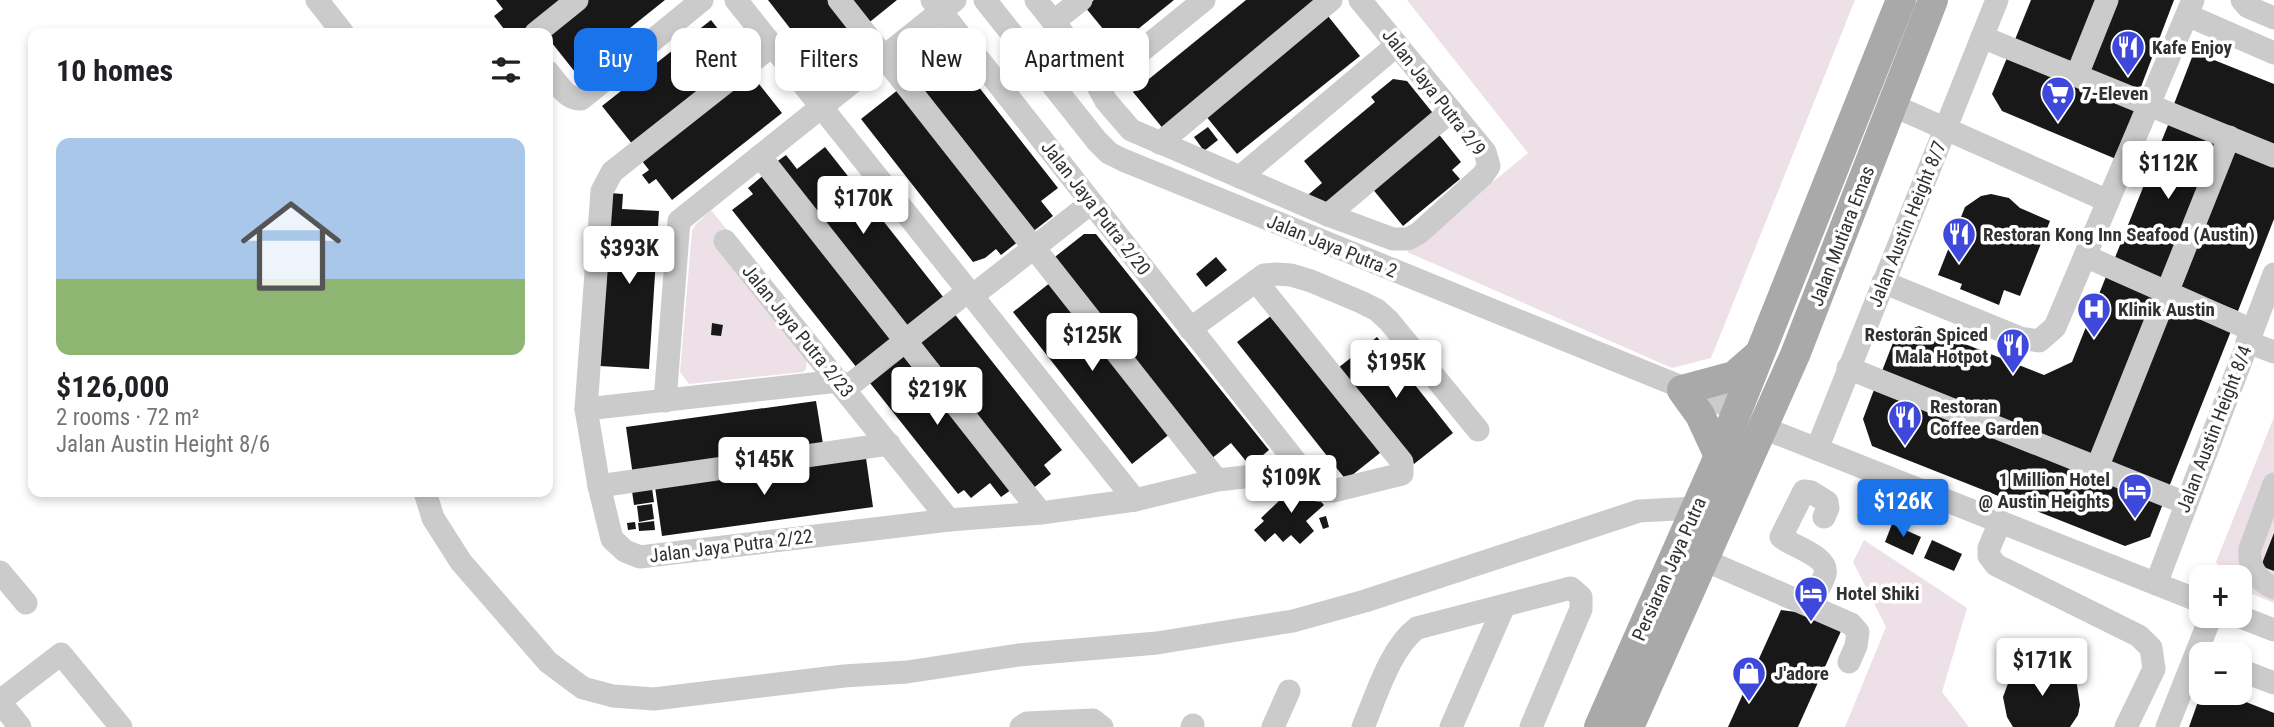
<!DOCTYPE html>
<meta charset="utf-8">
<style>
:root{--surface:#fff;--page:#f2f2f2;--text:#202124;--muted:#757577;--accent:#1a73e8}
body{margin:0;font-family:"Roboto Condensed",sans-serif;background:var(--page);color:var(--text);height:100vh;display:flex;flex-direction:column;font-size:26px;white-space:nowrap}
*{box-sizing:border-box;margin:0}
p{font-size:23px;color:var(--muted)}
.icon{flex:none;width:38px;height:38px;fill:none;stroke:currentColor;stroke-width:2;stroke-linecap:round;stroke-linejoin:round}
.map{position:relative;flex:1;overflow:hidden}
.details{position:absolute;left:28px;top:28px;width:525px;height:469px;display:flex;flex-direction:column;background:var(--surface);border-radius:14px;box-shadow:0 4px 10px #0003}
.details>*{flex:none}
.hud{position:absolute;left:574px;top:28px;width:665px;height:63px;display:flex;gap:14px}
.tools{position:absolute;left:2189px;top:565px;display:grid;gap:14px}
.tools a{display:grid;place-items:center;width:63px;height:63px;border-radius:14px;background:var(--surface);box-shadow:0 4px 10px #0003;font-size:35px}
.price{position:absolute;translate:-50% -60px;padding:0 16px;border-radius:7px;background:#fff;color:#222;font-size:23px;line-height:46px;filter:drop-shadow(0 2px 4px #0008)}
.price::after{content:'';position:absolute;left:50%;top:42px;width:21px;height:16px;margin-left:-10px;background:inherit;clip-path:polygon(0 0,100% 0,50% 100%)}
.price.on{background:var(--accent);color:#fff}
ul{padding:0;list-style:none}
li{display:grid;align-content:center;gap:14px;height:371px;padding:0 28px}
li span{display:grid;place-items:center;height:217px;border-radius:14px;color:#555}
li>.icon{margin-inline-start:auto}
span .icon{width:126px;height:126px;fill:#fffc;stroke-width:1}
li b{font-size:30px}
h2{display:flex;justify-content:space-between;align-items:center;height:84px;padding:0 28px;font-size:30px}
.chip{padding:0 24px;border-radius:14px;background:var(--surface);box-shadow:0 4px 10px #0003;font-size:24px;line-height:63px}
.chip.on{background:var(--accent);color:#fff}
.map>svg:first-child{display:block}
.green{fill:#ede0e7}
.building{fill:#181818}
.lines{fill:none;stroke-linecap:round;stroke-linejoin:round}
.minor{stroke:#cbcbcb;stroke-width:23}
.major{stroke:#a9a9a9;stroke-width:30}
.labels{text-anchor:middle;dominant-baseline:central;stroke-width:7;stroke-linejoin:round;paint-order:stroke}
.poi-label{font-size:19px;font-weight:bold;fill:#313131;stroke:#fff;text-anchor:start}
.street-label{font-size:19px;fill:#313131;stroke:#fff}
</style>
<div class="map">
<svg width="2274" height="727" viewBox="0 0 2274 727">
<rect width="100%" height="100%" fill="#fff"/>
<g class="green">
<path d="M1407,0H1855L1711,358L1672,368L1407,252L1528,153Z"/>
<path d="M711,210L728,231L807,360L806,369L803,372L689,384L680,372L692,231L696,224Z"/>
<path d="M2274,417V603L2240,589V578L2224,577L2216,562Z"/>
<path d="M1864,540L1967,608L1942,692L1969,727H1845L1886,627L1853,562Z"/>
</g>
<g class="building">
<path d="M496,0H566L524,33H507L494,16L503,9Z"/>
<path d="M585,0H665L575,72L548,38Z"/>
<path d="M768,0H831L856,32L817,63Z"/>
<path d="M846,0H897L866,25Z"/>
<path d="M1094,0H1174L1117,46L1085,7Z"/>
<path d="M1246,0H1327L1165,131L1133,92Z"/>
<path d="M2031,0H2097L2071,65L2014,42Z"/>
<path d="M2115,0H2174L2139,92L2087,71Z"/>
<path d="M1328,16L1360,56L1237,154L1205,115Z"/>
<path d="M711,20L726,39L738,29L754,49L633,145L602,106Z"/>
<path d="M949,49L1058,188L1041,201L1053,216L1031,233L910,80Z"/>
<path d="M2194,52L2274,84V144L2174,104Z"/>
<path d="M2009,53L2137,107L2116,159L2002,111L1992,94Z"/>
<path d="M751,74L782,113L672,200L656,179L649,184L642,175L649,170L642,161Z"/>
<path d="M1393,79L1407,81L1436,117L1330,204L1308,195L1322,183L1304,161L1375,102L1371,97Z"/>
<path d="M899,89L1019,241L1001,255L996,249L985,258L973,262L861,119Z"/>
<path d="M2170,120L2221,140L2166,281L2114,260Z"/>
<path d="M1208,127L1218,140L1204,151L1194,137Z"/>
<path d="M1437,132L1461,162L1452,170L1460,179L1403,226L1371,187Z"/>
<path d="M825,147L944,298L906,329L775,163L786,155L797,169Z"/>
<path d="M2236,147L2274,162V219L2238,311L2181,288Z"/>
<path d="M766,173L895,337L857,368L732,210L753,194L748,188Z"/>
<path d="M610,193L623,194L622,209L659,211L649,369L600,366Z"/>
<path d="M1991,194L2009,198L2020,208L2050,221L2020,296L2004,290L1999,305L1960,289L1962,284L1938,275L1965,207L1981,196Z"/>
<path d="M1084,234H1096L1269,450L1250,466L1231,443L1211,459L1051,260Z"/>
<path d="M1216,257L1227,270L1206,287L1196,274Z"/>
<path d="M2107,274L2160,294L2095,457L1882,371L1896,335L1919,326L2044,375L2072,362Z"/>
<path d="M1051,282L1171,433L1132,464L1013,312Z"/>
<path d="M2174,302L2233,326L2169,487L2110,463Z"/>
<path d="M953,312L1062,450L1044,465L1051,474L1031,490L914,343Z"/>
<path d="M1276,312L1385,449L1346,480L1237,342Z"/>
<path d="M712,323L723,325L721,336L711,335Z"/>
<path d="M1377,337L1453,433L1414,464L1338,368Z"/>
<path d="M905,348L1015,487L1001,497L990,483L971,498L964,490L958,494L866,378Z"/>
<path d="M1875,387L2164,501L2150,537L2125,546L1872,446L1863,419Z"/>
<path d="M816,401L824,450L633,476L626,427Z"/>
<path d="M866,458L873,507L662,536L655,487Z"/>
<path d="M1301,480L1324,505L1306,521L1314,531L1300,544L1291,535L1283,542L1275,533L1265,542L1254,530L1264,521L1261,518Z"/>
<path d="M652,488L654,502L634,505L632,491Z"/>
<path d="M652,504L654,519L639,522L637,506Z"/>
<path d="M1326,516L1329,527L1323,529L1319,518Z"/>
<path d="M654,521L655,530L639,531L638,523Z"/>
<path d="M635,522L636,529L628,530L627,523Z"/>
<path d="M1892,524L1921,537L1913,555L1885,542Z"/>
<path d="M2274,533V571L2261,566Z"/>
<path d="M1932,540L1962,554L1954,571L1924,558Z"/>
<path d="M1781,610L1804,613L1842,629L1798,727H1728Z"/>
<path d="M2036,663L2056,665L2072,677L2077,685L2080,705L2078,715L2070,727H2013L2007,717L2003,697L2010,678L2026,666Z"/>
<path d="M2208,693H2223L2274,713V727H2189L2200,696Z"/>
</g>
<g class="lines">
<g class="minor">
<path d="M317,0L343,33"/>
<path d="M736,0L1135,500"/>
<path d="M839,0L1217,480"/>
<path d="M932,0L1318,490L1333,491L1402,474V462L1256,281"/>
<path d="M985,0L1097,141L1109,153L1123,160L1738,410"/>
<path d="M1036,0L1084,60L1106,101L1131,130L1328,215L1393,239H1408L1419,233L1483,175L1489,166L1485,152L1360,0"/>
<path d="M2242,0L2248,7L2274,18"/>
<path d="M2187,15L2274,53"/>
<path d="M1053,22L1081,0"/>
<path d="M536,33L577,0"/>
<path d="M1982,37L2274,156"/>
<path d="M773,45L612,172L602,191L586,409L599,486L612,539L625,551L640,557L949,520L1041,513L1135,500L1217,480L1302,471"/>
<path d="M548,72C557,82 566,100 581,99L702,0"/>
<path d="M2077,75L2107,0"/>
<path d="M1098,86L1204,0"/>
<path d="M1892,105L2108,201"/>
<path d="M1160,143L1331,0"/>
<path d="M760,156L1041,513"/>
<path d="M1240,177L1397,45"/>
<path d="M1328,215L1451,111"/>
<path d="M725,241L949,520"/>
<path d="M2085,256L2252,330"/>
<path d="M1883,282L2020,338L2039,341L2055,327L2193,0"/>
<path d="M972,296L1091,203"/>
<path d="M1190,329L1264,275L1275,274L1291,275L1311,281L1361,302L1377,310L1389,321L1478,430"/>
<path d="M2247,342L2274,352"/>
<path d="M1848,368L2185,503"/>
<path d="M845,389L968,291"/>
<path d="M665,401L679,221L955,0"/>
<path d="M586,409L839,381"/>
<path d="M1761,427L2202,602"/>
<path d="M1817,449L1997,0"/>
<path d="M2097,468L2229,137"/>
<path d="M2274,484L2250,549C2248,566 2257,581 2274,588"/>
<path d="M599,486L889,444"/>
<path d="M425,492L433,518L461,562L548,662L583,688L613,696L654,699L844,676L907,672L1018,655L1157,643L1293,621L1365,601L1639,511L1696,508"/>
<path d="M2000,522L1989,548V556L1996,565L2139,636L2151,648L2154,669L2126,727"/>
<path d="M1702,559L1851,624L1858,632L1856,646L1849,662"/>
<path d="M0,572L26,603"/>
<path d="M2156,584L2274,274"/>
<path d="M1810,605C1814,595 1822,585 1825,574C1829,556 1793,547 1781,537L1804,491L1811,492L1827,502L1828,508L1824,517"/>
<path d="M2238,616L2274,630"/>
<path d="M2240,670L2274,683"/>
<path d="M0,701L61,654L121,727"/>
<path d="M0,702L20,727"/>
<path d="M1021,727L1027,723L1093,720L1102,727"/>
<path d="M1192,727L1193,725"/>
<path d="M1273,727L1289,691"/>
<path d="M1363,727C1376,697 1390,648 1417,628L1571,588L1581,597V609L1531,727"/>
<path d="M1451,727L1504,606"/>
<path d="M2167,727L2211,616"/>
</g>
<g class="major">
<path d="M1719,456L1700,415L1682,390L1734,376L1758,355"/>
<path d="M1599,727L1719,456L1901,0"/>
<path d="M1629,727L1795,355L1933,0"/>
</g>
</g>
<defs>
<g id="restaurant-pin" transform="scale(1.75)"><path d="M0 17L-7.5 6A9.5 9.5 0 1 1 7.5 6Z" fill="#3e49dc" stroke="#fff"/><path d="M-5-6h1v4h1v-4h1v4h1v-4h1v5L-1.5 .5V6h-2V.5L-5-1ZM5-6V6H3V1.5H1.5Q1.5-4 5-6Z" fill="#fff"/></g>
<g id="supermarket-pin" transform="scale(1.75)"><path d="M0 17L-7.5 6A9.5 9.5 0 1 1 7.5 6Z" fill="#3e49dc" stroke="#fff"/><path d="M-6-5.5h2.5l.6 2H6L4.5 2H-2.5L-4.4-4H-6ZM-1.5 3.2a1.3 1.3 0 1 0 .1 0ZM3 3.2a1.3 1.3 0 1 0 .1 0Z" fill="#fff"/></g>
<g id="hospital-pin" transform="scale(1.75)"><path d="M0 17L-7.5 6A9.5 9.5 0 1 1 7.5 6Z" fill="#3e49dc" stroke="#fff"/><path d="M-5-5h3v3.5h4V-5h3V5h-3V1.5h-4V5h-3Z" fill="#fff"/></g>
<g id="hotel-pin" transform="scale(1.75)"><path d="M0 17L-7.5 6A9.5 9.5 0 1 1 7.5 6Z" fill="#3e49dc" stroke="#fff"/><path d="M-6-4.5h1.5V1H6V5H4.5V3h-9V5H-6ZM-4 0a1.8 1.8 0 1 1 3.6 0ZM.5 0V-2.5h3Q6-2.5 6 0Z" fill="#fff"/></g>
<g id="shop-pin" transform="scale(1.75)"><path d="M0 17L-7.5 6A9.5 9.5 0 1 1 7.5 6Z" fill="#3e49dc" stroke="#fff"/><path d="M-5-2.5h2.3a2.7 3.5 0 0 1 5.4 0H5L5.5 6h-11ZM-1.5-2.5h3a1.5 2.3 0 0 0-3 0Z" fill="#fff"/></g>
</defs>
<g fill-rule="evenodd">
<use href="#restaurant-pin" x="2128" y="47"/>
<use href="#supermarket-pin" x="2058" y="93"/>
<use href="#restaurant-pin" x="1959" y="234"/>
<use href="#hospital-pin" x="2094" y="309"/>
<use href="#restaurant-pin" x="2013" y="345"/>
<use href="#restaurant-pin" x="1905" y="417"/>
<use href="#hotel-pin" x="2135" y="490"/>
<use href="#hotel-pin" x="1811" y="593"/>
<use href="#shop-pin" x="1749" y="673"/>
</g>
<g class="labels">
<g class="poi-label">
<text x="2152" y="47">Kafe Enjoy</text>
<text x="2082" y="93">7-Eleven</text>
<text x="1983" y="234">Restoran Kong Inn Seafood (Austin)</text>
<text x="2118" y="309">Klinik Austin</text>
<text x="1988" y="334" text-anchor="end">Restoran Spiced<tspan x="1988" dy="22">Mala Hotpot</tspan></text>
<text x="1930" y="406">Restoran<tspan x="1930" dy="22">Coffee Garden</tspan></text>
<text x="2110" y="479" text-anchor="end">1 Million Hotel<tspan x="2110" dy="22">@ Austin Heights</tspan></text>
<text x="1836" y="593">Hotel Shiki</text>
<text x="1774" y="673">J'adore</text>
</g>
<g class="street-label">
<text transform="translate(1434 92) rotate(52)">Jalan Jaya Putra 2/9</text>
<text transform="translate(1096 208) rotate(52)">Jalan Jaya Putra 2/20</text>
<text transform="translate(1907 224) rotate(-68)">Jalan Austin Height 8/7</text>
<text transform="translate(1842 236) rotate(-69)">Jalan Mutiara Emas</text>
<text transform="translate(1332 246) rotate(22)">Jalan Jaya Putra 2</text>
<text transform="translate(798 331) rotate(51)">Jalan Jaya Putra 2/23</text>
<text transform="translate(2214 429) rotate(-69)">Jalan Austin Height 8/4</text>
<text transform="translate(731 546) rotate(-7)">Jalan Jaya Putra 2/22</text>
<text transform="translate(1669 569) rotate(-66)">Persiaran Jaya Putra</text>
</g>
</g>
</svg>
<div class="tools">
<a>+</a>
<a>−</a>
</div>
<b class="price" style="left:2168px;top:201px">$112K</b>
<b class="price" style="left:863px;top:236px">$170K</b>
<b class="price" style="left:629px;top:286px">$393K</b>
<b class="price" style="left:1092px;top:373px">$125K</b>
<b class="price" style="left:1396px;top:400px">$195K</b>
<b class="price" style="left:937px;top:427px">$219K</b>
<b class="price" style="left:764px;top:497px">$145K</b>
<b class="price" style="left:1291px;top:515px">$109K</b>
<b class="price on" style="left:1903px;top:539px">$126K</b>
<b class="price" style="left:2042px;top:698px">$171K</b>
<div class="hud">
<a class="chip on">Buy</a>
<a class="chip">Rent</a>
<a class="chip">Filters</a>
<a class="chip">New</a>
<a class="chip">Apartment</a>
</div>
<section class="details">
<h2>10 homes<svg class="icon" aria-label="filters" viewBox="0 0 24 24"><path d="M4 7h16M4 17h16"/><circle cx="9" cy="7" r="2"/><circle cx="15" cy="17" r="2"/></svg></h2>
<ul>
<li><span style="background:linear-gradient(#a9c7e8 65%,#8fb573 0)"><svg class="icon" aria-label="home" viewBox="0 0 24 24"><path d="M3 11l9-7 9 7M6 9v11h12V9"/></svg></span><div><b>$126,000</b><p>2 rooms · 72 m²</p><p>Jalan Austin Height 8/6</p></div></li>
</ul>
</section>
</div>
